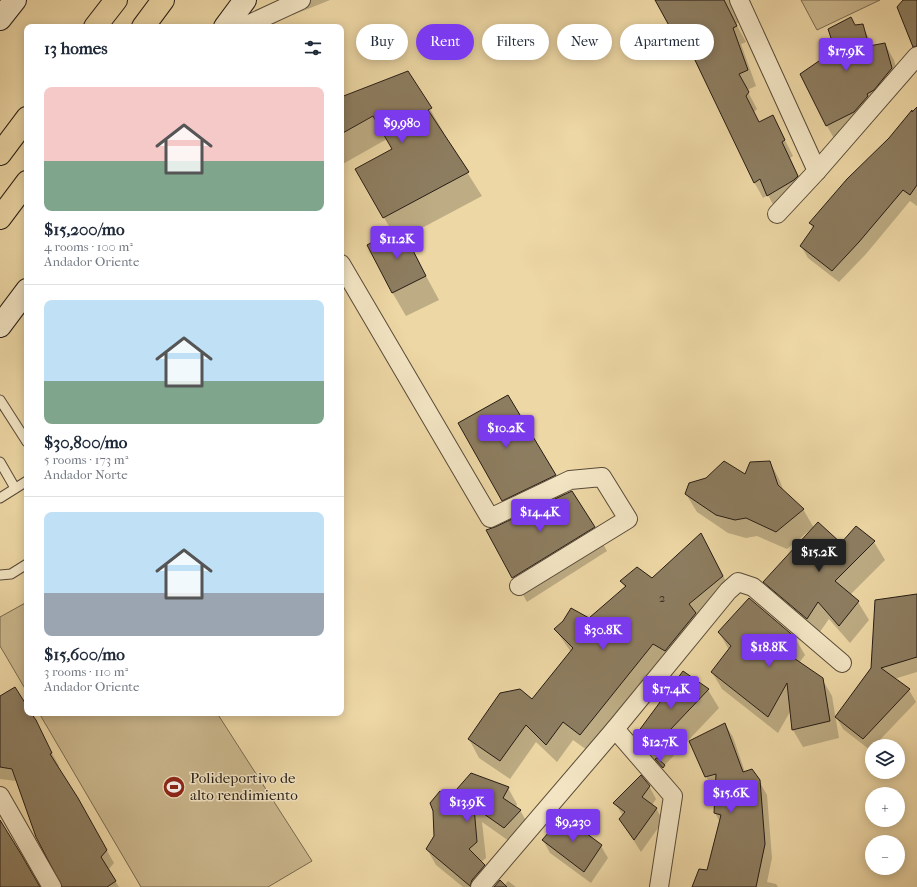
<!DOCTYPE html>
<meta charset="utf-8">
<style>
:root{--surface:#fff;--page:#f6f6f7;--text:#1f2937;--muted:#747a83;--line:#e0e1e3;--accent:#7c3aed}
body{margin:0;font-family:"IM FELL French Canon",serif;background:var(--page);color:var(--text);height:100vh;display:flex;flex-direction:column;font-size:15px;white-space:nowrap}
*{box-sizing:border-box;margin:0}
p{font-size:13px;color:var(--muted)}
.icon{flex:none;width:22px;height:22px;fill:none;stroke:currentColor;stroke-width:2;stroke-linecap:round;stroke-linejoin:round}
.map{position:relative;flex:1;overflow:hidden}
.details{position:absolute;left:24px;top:24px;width:320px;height:692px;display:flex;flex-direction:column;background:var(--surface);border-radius:8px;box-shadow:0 2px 10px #0003}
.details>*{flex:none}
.top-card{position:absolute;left:356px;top:24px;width:380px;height:36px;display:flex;gap:8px}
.buttons{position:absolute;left:865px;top:739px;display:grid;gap:8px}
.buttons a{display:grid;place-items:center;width:40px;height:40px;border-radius:50%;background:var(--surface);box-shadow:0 2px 10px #0003;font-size:20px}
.price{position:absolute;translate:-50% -34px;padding:0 9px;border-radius:4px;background:var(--accent);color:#fff;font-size:13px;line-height:26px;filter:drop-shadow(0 1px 2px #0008)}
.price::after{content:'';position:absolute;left:50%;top:24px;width:12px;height:9px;margin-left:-6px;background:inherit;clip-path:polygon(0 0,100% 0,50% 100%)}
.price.on{background:#222;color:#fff}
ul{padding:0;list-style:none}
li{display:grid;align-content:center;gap:8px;height:212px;padding:0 20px}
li+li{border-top:1px solid var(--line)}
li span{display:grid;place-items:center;height:124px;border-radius:8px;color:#555}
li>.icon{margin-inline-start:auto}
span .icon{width:72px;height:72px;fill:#fffc;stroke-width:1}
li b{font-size:17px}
h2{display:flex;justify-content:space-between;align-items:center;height:48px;padding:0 20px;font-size:17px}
.tag{padding:0 14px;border-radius:18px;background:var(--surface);box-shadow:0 2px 10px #0003;font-size:14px;line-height:36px}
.tag.on{background:var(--accent);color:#fff}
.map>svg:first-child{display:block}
.green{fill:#cbb78d;stroke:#786a51}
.shadow{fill:#0003}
.building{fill:#8d7d60;stroke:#261c15}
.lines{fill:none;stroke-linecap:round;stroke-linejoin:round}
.lane-casing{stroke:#584b39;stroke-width:11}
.street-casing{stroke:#584b39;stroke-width:20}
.secondary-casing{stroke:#261c15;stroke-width:24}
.primary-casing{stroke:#261c15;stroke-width:24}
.lane{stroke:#f3e5c4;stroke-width:9}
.street{stroke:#f3e5c4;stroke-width:18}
.secondary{stroke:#f3e5c4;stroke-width:22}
.primary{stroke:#edd7a5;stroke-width:22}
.labels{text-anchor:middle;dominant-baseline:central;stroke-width:3;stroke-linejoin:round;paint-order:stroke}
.number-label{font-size:13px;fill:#403428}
.poi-label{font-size:15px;fill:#261c15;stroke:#f3e5c4;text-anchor:start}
</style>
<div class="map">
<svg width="917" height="887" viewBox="0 0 917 887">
<rect width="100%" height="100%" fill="#edd7a5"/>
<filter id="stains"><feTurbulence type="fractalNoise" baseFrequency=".005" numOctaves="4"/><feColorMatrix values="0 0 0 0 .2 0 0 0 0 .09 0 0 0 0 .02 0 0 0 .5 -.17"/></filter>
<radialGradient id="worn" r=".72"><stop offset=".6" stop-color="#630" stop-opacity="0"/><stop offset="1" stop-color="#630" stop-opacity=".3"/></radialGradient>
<g class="green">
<path d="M801,0H880L817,30Z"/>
<path d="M27,602V692L0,646V617Z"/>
<path d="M39,713H217L312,861L268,887H141Z"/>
</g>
<g class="shadow">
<path d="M284,0H330L293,15Z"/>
<path d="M656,0H729L737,17L739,22L736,24L746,42L741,44L756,86L747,90L757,109L754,112L759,123L773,116L793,156L790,158L806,193L777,212L768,195L763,198L754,182L690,43L682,47Z"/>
<path d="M862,25L873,46L885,44L894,60L901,85L836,142L827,126L836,50L855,26Z"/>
<path d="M408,72L444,133L443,134L482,196L405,237L439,300L406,316L392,292L393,233L356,170L393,149L387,139L341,165V98Z"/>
<path d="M917,109V206L910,201L866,254L839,282L808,258L801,246L813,229L810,223Z"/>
<path d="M507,396L566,495L594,528L607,551L527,602L488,530L514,519L459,423Z"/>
<path d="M770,462L780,481L784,492L803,509L814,528L841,544L856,527L874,542L885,560L850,595L858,602L869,620L850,643L829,619L817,636L775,600L765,582L810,530L787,549L757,536L746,538L728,533L697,512L686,494L746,476Z"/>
<path d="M701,535L733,594L676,669L664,661L591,753L573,740L557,762L536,742L510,779L479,758L469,739L532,700L571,652L555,629L589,620L625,587L621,582L653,579Z"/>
<path d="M917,595V672L894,679L909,690L916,702L874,746H872L870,750L843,729L836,717L872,669Z"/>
<path d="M719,632L795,638L805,655L799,663L822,679L832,696L839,738L803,747L793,730L791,710L778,733L722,689L712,672L729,650Z"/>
<path d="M684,672L708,690L719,708L661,769L647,754L636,736Z"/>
<path d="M0,697L27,708V713H30L59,766L57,767L77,798L114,863L108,870L119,887H63L17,781L0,779Z"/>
<path d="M725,724L733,737L745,772L759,781L767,795L772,858L767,882L776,884L778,887H693L708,871L720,822L715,813L716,789L713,790L706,776Z"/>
<path d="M649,786L656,799L652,805L656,808L663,821L641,852L620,819L623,816L615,803Z"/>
<path d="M508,788L517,804L516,807L520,810L529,826L513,844L482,822L486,858L481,862L493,882L489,887H463L436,865L427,849L435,836L449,800Z"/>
<path d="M543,840L601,846L608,858L591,883L550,853Z"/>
<path d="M508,881L516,887H495L504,886Z"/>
</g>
<g class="building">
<path d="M655,0H724L737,26L733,28L748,70L739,74L749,92L746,96L759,122L773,115L785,140L782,142L798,176L794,180L767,196L760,179L754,183L693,56L683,26L672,31Z"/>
<path d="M903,0H917V46L913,47L897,7Z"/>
<path d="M851,17L855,25L863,24L869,46L885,43L892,68L874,90L867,94L868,96L854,112L826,126L800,74L835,50L828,29Z"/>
<path d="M408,71L432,108L428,110L469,172L383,218L355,169L392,149L373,116L341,134V97Z"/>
<path d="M917,107V185L910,195L903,190L859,242L832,271L800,246L814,226L809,223L847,179L889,138L912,110V112Z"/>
<path d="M401,227L426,276L392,293L367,245Z"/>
<path d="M508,395L556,475L502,501L458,423Z"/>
<path d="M724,461L745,474L750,462L770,461L778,485L804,509L776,532L746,518L735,520L716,515L685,494L689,483L706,478Z"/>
<path d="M572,491L595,527L512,578L486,530L495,527Z"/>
<path d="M818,522L841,543L856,526L875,541L835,581L859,601L839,626L818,602L807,619L763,582Z"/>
<path d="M701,533L723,576L689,604L696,613L665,651L653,644L580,735L563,722L546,745L526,725L500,761L468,739L500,693L520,689L532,699L573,648L554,629L563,621L571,608L589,618L626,586L620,581L637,567L652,578Z"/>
<path d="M917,594V657L881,668L910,689L863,739L835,717L871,668L875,600Z"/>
<path d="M749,598L796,638L785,652L823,678L830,721L792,730L787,683L768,717L711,672L731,646L718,632Z"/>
<path d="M683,671L709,689L650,751L635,736Z"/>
<path d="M15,687L27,706V713H31L36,720L52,753L50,754L78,798L107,850L101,857L116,881L107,887H62L36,837L12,769L0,767V696Z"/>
<path d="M725,723L743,772L752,769L760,780L765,844L756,887H692L699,869L707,870L721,815L714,813L716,774L705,777L689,741Z"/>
<path d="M657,758L665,765L663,768L655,759Z"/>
<path d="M471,773L509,787L503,798L521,810L504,828L474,807L477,842L469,849L485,865L472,880L470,886L426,849L434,836L433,811L430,803L440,791L449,798Z"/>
<path d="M641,775L650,786L642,797L657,808L634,840L619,819L625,812L613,803Z"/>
<path d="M563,816L602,845L584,872L542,840Z"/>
<path d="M0,820L21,854L40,887H0Z"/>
<path d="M500,880L507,887H494Z"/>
</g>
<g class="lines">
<g class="lane-casing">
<g id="lane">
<path d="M0,400L27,442"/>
<path d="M0,462L15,488"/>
<path d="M0,498L27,481"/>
<path d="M0,575L11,574L27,564"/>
</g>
</g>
<g class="street-casing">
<g id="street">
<path d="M739,0L817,171"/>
<path d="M243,27L301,0"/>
<path d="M777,214L817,171L917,56"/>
<path d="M341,264L490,518L570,480L602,477L628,519L519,586"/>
<path d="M615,729L673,796L659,887"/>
<path d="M0,796L52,887"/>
<path d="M480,887L615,729L728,591L738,582L753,587L842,663"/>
</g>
</g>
<g class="secondary-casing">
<g id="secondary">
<path d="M0,19L15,0"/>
<path d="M225,27L245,0"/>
<path d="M0,326L27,290"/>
</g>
</g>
<g class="primary-casing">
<g id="primary">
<path d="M95,27L116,0"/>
<path d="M143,27L163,0"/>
<path d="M0,154L27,118"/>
<path d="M0,218L27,182"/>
</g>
</g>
<use href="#lane" class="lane"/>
<use href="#street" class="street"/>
<use href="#secondary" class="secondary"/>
<use href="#primary" class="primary"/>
</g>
<defs>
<g id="stadium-disc" transform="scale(1.15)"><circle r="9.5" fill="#8f2418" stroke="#f3e5c4"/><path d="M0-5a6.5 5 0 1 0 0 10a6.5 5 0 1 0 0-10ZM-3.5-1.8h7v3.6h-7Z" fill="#fff"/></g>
</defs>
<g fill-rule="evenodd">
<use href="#stadium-disc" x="174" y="787"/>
</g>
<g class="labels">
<g class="number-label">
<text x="662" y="597">2</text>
</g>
<g class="poi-label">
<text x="190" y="778">Polideportivo de<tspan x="190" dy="17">alto rendimiento</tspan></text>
</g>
</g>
<rect width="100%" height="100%" filter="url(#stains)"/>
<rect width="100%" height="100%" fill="url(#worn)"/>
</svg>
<div class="buttons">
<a><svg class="icon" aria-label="layers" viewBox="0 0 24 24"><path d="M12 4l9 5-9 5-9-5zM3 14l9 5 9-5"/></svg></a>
<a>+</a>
<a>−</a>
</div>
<b class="price" style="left:846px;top:72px">$17.9K</b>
<b class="price" style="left:402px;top:144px">$9,980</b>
<b class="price" style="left:397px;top:260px">$11.2K</b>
<b class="price" style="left:506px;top:449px">$10.2K</b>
<b class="price" style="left:540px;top:533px">$14.4K</b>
<b class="price on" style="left:819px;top:573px">$15.2K</b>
<b class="price" style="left:603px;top:651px">$30.8K</b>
<b class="price" style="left:769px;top:668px">$18.8K</b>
<b class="price" style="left:671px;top:710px">$17.4K</b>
<b class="price" style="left:660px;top:763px">$12.7K</b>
<b class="price" style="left:731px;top:814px">$15.6K</b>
<b class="price" style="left:467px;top:823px">$13.9K</b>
<b class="price" style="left:573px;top:843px">$9,230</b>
<div class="top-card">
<a class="tag">Buy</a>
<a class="tag on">Rent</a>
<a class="tag">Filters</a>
<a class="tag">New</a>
<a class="tag">Apartment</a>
</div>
<section class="details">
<h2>13 homes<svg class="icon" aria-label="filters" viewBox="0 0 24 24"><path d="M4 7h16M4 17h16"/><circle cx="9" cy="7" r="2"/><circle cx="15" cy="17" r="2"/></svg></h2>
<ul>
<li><span style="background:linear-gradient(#f6c9c9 60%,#7fa58c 0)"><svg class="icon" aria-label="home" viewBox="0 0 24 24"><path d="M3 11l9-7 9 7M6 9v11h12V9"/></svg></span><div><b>$15,200/mo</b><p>4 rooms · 100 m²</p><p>Andador Oriente</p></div></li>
<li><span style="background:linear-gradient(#bfe0f5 65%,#7fa58c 0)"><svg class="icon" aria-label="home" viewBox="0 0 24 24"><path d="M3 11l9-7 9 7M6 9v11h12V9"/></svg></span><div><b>$30,800/mo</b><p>5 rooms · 173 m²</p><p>Andador Norte</p></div></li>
<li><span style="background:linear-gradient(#bfe0f5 65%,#9aa5b1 0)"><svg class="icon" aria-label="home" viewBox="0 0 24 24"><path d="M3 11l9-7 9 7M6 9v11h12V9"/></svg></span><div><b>$15,600/mo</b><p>3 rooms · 110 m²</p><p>Andador Oriente</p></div></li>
</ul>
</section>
</div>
